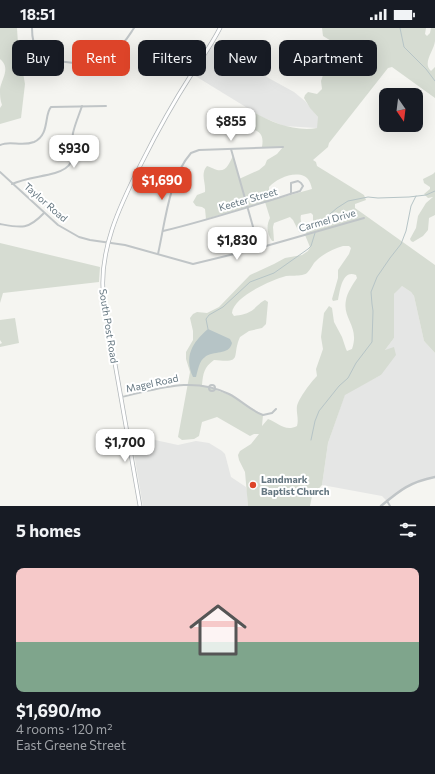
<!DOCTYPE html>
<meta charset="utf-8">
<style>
:root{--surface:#171b24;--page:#20242c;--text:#f1f3f6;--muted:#9ea1a6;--line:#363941;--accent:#dd4429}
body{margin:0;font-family:Commissioner,sans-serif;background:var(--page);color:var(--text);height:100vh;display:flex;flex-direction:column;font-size:15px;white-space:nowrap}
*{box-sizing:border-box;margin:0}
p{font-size:13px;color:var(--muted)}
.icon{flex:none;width:22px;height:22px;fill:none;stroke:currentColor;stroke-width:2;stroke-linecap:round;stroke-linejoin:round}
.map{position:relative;height:478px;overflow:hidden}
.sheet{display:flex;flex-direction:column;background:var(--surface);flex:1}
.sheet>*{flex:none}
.top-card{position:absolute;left:12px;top:12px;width:411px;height:36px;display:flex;gap:8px}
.needle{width:26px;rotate:166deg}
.tools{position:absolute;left:379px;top:60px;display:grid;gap:8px}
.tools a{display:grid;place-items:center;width:44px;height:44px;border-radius:8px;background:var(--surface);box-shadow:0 4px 16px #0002;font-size:20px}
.price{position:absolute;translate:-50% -34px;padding:0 9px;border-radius:8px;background:#fff;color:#222;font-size:13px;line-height:26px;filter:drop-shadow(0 1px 2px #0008)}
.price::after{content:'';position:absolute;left:50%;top:24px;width:12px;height:9px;margin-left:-6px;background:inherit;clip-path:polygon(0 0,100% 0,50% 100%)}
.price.selected{background:var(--accent);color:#fff}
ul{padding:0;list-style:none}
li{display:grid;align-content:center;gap:8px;height:212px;padding:0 16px}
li+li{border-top:1px solid var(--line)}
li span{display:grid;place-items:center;height:124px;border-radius:8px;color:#555}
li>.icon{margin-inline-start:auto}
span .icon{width:72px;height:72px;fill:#fffc;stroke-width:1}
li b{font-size:17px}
h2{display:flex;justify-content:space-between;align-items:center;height:48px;padding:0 16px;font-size:17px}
.pill{padding:0 14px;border-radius:8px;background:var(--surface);box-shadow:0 4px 16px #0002;font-size:14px;line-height:36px}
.pill.selected{background:var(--accent);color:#fff}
.status{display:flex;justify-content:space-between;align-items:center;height:28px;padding:0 20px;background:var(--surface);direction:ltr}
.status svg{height:11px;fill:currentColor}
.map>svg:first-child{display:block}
.built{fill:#e5e6e5}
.green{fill:#d6dcd2;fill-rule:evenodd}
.water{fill:#b6c4c6}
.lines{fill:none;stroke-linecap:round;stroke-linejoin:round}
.stream{stroke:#b6c4c6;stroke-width:1}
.secondary-casing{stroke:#b3b8bb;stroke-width:4.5}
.minor{stroke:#c0c5c7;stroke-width:2}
.tertiary{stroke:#c0c5c7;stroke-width:2.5}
.secondary{stroke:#fff;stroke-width:3}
.poi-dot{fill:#dd4429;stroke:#fff;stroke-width:1.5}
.labels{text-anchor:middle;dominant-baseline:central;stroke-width:4;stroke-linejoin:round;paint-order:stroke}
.street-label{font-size:10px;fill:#657781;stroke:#fff}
.poi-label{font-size:10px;font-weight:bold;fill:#657781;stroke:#fff;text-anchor:start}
</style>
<div class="status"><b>18:51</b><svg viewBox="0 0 49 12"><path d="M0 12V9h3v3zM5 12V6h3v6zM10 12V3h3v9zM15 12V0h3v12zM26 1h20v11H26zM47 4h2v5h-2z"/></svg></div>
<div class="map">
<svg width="435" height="478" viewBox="0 0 435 478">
<rect width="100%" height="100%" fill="#f5f5f1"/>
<g class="built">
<path d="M212,15L241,35L294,64L305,73L318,89V98L317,100L284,98L262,89L192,46Z"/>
<path d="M402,258L411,264L414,268L424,313L435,325V449L413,455L387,473L382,468L322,457L328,415L345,366L381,347L385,322L394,310V266L398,261Z"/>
<path d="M155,412L178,417L196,413L209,415L222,423L225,426L231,449L246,459L247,463L248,478H143L132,414Z"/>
</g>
<g class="green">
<path d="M0,0H17L18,16L25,56L21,90L0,96V80L2,77C0,72 0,67 0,61C2,50 11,40 0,31Z"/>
<path d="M322,0H426L425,6L427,8L430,5L431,0H435C435,4 435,9 435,13C434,23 422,35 431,43L435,39V70L392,39L388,40L329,115L328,119L313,132L316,134L317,138L364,167L366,172L355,176V180L435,237V325L424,313L414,268L411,264L402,258L394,266V310L385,322L394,319L396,327L381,347L345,367L328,415L322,457L312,468L310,478H248L245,444L239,432L238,427L240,423L251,416L259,406H254L250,408L217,389L202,394L199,408L194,411L182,412L178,409L190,344L186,331V324L193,312V303L190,290L193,286L197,284L207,285L219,279L250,247L274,236L285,230L302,227L308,223L310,219L305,207L313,193V187L311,185L301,187C299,194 305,200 302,205L299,204L293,192L290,189L274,195L273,199L274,213H272C267,205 266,198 270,190L265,174L312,161C311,156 309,150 304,148C293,143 276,151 269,159V171L267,173L206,191L205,181L202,179L196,178L193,174L197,167L205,164C206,154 200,146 207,138C211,139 213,141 217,142C227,144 229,135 233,128L239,151L259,142L265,137L267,132L277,126L283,119H262C265,102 255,101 240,101L238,100V95L249,88L252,83C270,94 295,104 317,100L318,89L310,80L304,70L305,67L308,64L317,66L322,61L321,53L323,47C330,42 324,32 326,25C327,22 331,18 333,14L323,8ZM343,218H349L351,220L349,226L338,242V250L332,271L333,273L338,272C340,263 342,241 356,247L357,250C353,256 347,265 346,272C342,291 360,298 352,321L347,323L346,321L342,309L334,294L332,280L329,278L324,285L321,309L323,321L316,341L317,348C311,354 299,370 297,378C296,385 299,391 297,398C285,404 279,395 268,391L262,398L263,387L230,367L202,357C203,346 204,339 214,332C244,335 231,329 240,309L249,303L262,300L266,296L268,274L265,272C260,275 258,277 254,281C248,286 241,287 234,288L232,285C233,269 271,252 286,248C292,247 301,249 307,245C310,242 312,238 314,235C322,226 333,221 343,218Z"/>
<path d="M435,144V187L429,190L428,202L423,208L413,214L411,213L410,211L416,200L418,188L426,175L433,169L428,170L424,166L430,161V159L424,155L423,151L433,146Z"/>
<path d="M0,215L100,239L99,254L3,265L0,275Z"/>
<path d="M15,290L19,315L0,319V316L2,315L0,312V292Z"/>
</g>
<path class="water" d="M208,301L230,311L232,315C229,328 213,322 205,329C199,333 198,342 196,349H193C184,328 192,315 208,301Z"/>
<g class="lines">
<g class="stream">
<path d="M400,0L404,19L426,41L435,53"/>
<path d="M318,200L323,192L337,180L348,173L368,169L378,170L409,169L426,167L435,163"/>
<path d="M208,301L206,291L209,287L223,279L250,254L274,245L308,221L311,218L315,205"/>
<path d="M311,412L315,393L319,383L339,358L348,350L356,335L372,314L373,283L372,276L371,264L377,249L390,230L401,216L406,203L411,178L416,168"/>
</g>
<g class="secondary-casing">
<path id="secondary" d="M140,478L104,273C97,224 120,177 142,134C157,104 173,75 191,47C201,31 212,16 220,0"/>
</g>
<g class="minor">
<path d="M32,0C32,8 33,17 38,23C47,34 79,37 92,34C99,33 108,28 114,24C123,18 128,9 134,0"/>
<path d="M0,117C10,112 21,119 34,114C50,107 44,86 51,79L106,78"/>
<path d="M231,121L259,220"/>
<path d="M0,144L58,197L79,209L90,212L125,217L193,236L259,220L364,190"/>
<path d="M12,156C25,150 41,149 55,145C81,137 70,123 73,105C75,96 79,87 82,78"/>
<path d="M0,196C21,200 28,202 44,185"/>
<path d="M163,203C209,192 255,177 300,163L303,158L301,155L298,153L291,155V166"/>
<path d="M158,226C165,195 169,150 191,125L199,122L283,119"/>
<circle cx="212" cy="360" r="3"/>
<path d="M121,369C159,361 192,348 229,366C241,372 251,383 263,387L272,385L276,381"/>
<path d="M387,473L390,478"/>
</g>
<path class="tertiary" d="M381,478C400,462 410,454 435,449"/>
<use href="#secondary" class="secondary"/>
</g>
<circle class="poi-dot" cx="253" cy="457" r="4"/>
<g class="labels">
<g class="street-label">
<text transform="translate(248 171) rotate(-16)">Keeter Street</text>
<text transform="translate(46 174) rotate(41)">Taylor Road</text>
<text transform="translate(327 192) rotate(-16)">Carmel Drive</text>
<text transform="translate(109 298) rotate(81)">South Post Road</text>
<text transform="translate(152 355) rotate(-12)">Magel Road</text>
</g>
<g class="poi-label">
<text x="261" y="451">Landmark<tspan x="261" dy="12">Baptist Church</tspan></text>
</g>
</g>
</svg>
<div class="tools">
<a><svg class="needle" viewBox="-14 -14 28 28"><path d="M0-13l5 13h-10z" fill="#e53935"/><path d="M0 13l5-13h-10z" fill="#9ea1a6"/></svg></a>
</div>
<b class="price" style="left:231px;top:114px">$855</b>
<b class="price" style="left:74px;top:141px">$930</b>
<b class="price selected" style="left:162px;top:173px">$1,690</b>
<b class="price" style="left:237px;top:233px">$1,830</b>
<b class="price" style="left:125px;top:435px">$1,700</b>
<div class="top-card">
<a class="pill">Buy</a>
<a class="pill selected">Rent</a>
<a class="pill">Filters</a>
<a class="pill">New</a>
<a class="pill">Apartment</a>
</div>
</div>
<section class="sheet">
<h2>5 homes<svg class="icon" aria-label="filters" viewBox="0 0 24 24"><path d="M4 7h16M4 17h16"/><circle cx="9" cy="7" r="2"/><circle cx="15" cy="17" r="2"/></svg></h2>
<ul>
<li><span style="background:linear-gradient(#f6c9c9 60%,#7fa58c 0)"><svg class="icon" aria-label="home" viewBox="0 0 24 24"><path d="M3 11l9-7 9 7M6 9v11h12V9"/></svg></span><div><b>$1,690/mo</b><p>4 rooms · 120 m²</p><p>East Greene Street</p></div></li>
</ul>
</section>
